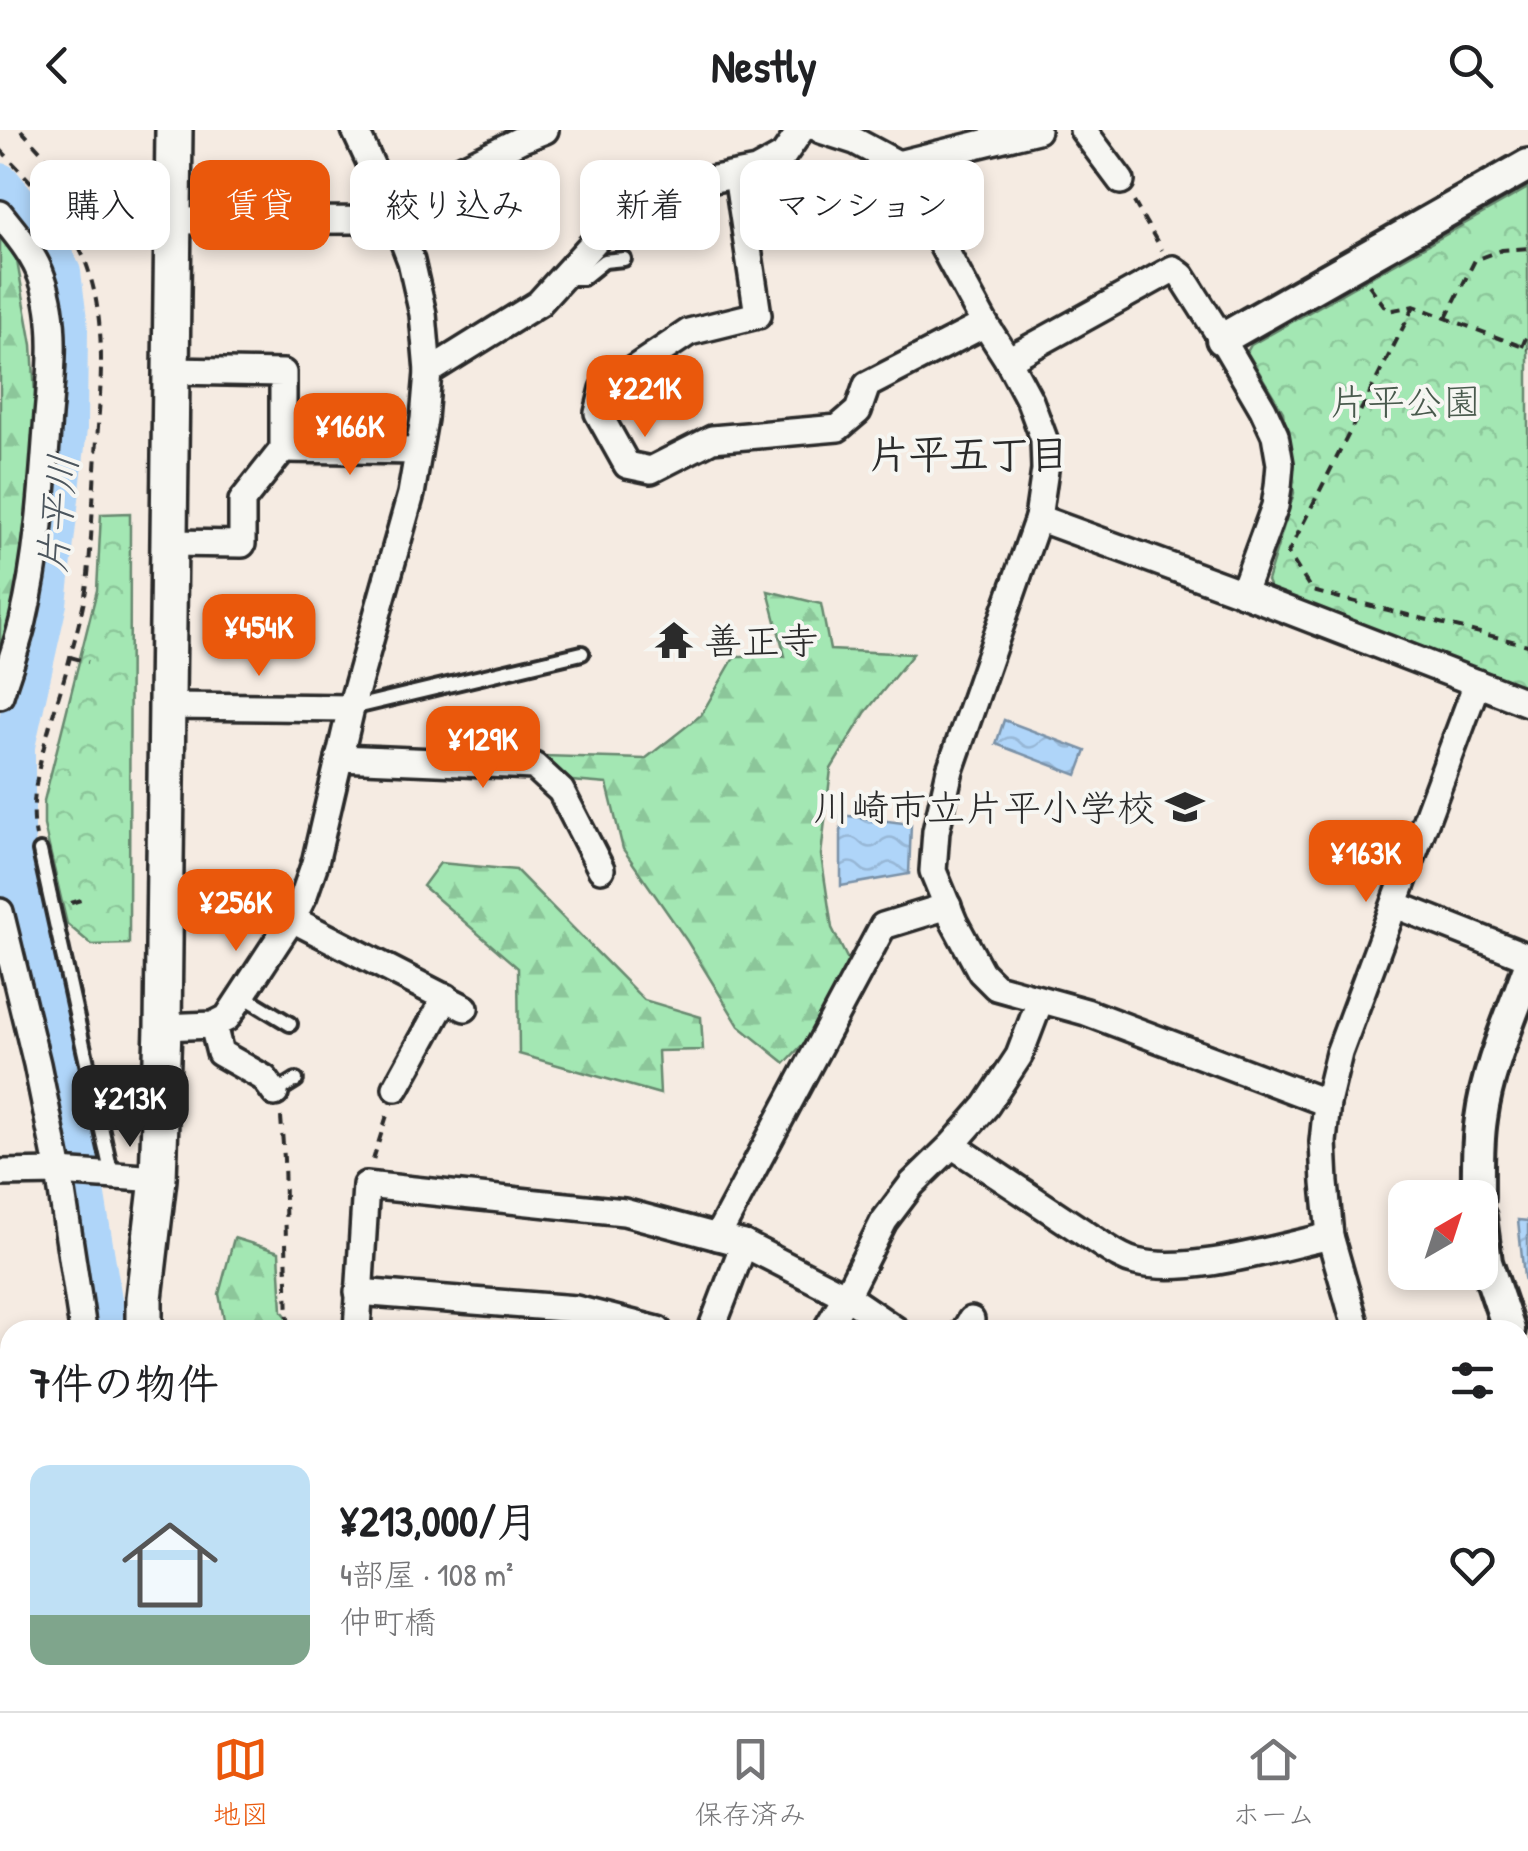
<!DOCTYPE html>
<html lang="ja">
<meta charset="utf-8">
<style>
:root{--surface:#fff;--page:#f6f6f6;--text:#202124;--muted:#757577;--line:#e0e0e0;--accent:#ea580c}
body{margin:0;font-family:"Patrick Hand","Klee One",sans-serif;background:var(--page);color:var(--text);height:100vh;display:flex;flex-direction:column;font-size:38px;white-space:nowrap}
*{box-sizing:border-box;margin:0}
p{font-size:32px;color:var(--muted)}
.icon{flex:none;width:55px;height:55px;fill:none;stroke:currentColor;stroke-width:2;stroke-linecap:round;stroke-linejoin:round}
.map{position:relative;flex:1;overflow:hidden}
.panel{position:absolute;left:0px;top:1190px;width:1530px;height:392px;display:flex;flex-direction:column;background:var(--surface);border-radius:30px 30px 0 0;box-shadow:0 5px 15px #0003}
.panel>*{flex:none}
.hud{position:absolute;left:30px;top:30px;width:1000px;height:90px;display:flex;gap:20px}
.needle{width:65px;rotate:39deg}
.fabs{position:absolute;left:1388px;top:1050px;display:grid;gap:20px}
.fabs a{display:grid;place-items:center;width:110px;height:110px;border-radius:20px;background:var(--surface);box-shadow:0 5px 15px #0003;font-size:50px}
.price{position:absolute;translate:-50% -85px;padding:0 22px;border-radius:20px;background:var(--accent);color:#fff;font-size:32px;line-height:65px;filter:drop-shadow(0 2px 5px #0008)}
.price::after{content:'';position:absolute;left:50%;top:60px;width:30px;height:22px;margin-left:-15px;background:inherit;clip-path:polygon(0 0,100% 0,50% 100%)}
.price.on{background:#222;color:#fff}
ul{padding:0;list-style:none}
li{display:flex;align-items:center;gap:30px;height:250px;padding:0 30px}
li span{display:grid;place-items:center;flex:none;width:280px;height:200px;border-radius:20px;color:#555}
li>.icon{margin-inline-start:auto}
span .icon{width:120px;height:120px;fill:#fffc;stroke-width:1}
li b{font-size:42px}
h2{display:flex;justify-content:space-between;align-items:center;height:120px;padding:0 30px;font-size:42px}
.chip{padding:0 35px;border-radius:20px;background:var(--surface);box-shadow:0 5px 15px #0003;font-size:35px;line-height:90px}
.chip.on{background:var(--accent);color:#fff}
header{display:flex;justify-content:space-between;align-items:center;height:130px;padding:0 30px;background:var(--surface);font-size:45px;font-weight:700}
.tabs{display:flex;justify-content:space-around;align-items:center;height:140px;border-top:2px solid var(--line);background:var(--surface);font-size:28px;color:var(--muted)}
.tabs a{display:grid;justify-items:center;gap:5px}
.tabs .on{color:var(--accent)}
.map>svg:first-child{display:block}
.forest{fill:url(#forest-firs);stroke:#67896f;stroke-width:2.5}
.park{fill:url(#park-crowns);stroke:#67896f;stroke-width:2.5}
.water{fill:url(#water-waves);stroke:#7a91a7;stroke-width:2.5}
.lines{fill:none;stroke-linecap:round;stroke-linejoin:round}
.river{stroke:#afd5f9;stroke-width:42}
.service-casing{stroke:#2b2b2b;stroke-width:20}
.minor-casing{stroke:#2b2b2b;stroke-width:32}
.tertiary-casing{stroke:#2b2b2b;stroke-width:38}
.secondary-casing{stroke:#2b2b2b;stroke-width:42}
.path{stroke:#2b2b2b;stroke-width:4;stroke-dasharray:10 8;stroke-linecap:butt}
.service{stroke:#f6f6f2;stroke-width:12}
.minor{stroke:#f6f6f2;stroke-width:25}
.tertiary{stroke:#f6f6f2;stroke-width:30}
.secondary{stroke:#f6f6f2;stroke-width:35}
.labels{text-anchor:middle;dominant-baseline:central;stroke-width:8;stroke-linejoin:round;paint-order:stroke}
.park-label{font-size:38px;fill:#495a4d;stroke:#f6f6f2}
.poi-label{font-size:38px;fill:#2b2b2b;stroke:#f6f6f2;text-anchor:start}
.neighbourhood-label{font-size:40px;font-weight:bold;fill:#2b2b2b;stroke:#f6f6f2}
.water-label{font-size:40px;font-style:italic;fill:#4c565e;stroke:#f6f6f2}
</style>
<header><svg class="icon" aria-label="back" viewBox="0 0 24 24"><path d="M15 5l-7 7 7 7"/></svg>Nestly<svg class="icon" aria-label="search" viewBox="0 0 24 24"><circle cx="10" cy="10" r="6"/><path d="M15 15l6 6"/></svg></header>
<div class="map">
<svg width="1528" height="1581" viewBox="0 0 1528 1581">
<defs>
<pattern id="forest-firs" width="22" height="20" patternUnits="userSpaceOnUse" patternTransform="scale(2.5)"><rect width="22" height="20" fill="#a3e7b3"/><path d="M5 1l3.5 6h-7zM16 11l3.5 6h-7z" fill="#8cc69a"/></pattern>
<pattern id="park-crowns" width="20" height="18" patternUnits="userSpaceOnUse" patternTransform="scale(2.5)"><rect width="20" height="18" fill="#a3e7b3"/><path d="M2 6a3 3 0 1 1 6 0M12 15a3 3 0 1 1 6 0" fill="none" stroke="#8cc69a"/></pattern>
<pattern id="water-waves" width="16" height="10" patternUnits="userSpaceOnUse" patternTransform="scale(2.5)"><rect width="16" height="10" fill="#afd5f9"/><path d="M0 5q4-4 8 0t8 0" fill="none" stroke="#97b7d6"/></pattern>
</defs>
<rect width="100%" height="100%" fill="#f5ebe2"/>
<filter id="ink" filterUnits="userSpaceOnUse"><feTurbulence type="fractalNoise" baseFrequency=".01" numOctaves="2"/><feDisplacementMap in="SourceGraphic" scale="20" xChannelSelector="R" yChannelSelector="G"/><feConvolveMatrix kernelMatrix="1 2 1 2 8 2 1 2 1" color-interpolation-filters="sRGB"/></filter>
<g filter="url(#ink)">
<g class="forest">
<path d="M0,95L13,109L32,215L39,331L29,435L0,518Z"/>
<path d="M768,461L821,474L830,520L913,524L865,583L831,639L821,725L832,798L860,854L785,933L739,896L687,811L623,719L607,654L548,649L544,626L645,629L701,585L735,526H785Z"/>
<path d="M440,733L516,740L644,870L701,887L703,920L658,921L660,964L519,924L518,838L423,756Z"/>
<path d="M234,1108L279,1122L282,1181L298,1200H226L219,1164Z"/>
<path d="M1520,1407L1528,1410V1514L1520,1513Z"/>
<path d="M699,1572H899L906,1581H694Z"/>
</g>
<g class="park">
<path d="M1528,58V558L1271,460L1267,451L1294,363L1283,282L1247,222L1251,215Z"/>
<path d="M130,383L129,814L92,815L67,794L44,695V671L97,460L101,384Z"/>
</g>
<g class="water">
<path d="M1004,590L1086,621L1077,645L996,614Z"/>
<path d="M841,685L911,694L909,744L841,756Z"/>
<path d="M1518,1090L1528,1091V1163L1524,1147Z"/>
</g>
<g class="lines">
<g class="river">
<path d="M0,54L39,101L60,143L67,198L66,298L46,473L14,616V743L46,836L106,1200"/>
<path d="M152,1572L153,1581"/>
</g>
<g class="service-casing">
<g id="service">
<path d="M566,148H583L604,131L624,129"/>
<path d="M351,578L582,523"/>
<path d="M40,721L112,1046"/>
<path d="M242,865L290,894"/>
<path d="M275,963L296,950"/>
</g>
</g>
<g class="minor-casing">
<g id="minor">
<path d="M821,0L855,11L898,34L985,194L1008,230L1030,271L1044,309L1045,340L1038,388L950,640L936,701L933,741L954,792L981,842L996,857L1086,882L1327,973"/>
<path d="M1083,0L1121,51"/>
<path d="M898,34L1037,0"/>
<path d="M737,45L758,185L689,202L604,259L598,283L627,335L651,340L712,309L838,298L858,281L867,255L985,194"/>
<path d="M0,84C15,103 34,124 42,148C57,190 52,242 48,285C43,354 39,424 23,491C17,516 8,540 0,565"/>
<path d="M172,91L357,90L522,9L545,0"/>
<path d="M1008,230L1173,139L1182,146L1222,209L1263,279L1275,305L1280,334L1278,357L1275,376L1243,463"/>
<path d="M428,242L539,173L606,99L647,73L683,55L756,41L783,26L801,0"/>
<path d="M283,319L418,321"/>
<path d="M1038,388L1243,463L1528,573"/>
<path d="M169,413L242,414V371L283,319V243L171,241"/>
<path d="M168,576L351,578"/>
<path d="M339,628L534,636L561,661L601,739"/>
<path d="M1396,775L1528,827"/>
<path d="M0,782L37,934L59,1042L83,1200"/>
<path d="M292,789L465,878"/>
<path d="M213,895L220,923L264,948L275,963"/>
<path d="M163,897L213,895L227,888L292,789L304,765L315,733L351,578L411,364L424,289L428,242L423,184L411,131L390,76L355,0"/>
<path d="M396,958L446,867"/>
<path d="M952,1015L1101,1114C1112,1121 1123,1129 1136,1132C1189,1145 1276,1118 1330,1106"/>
<path d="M0,1043L59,1042L158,1049"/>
<path d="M717,1107L883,796L948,776"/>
<path d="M358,1162L576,1179L658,1200"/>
<path d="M357,1200L366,1055L624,1082L744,1114L846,1166L896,1200"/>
<path d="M711,1200L744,1114"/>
<path d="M826,1200L846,1166L884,1091L912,1054L952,1015L986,976L1019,926L1040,871"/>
<path d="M965,1200L971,1190"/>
<path d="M1357,1200L1330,1106L1325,1053L1323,1012L1327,973L1339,923L1477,553"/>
<path d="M0,1244L10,1252"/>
<path d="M1520,1285L1528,1287"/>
<path d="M0,1295L10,1287"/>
<path d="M0,1572L10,1568"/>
<path d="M130,1572L131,1581"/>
<path d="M174,1572L175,1581"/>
<path d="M494,1572L497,1581"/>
<path d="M1173,1572L1174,1575L1221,1581"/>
<path d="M363,1581L375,1572"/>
</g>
</g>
<g class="tertiary-casing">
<g id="tertiary">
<path d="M1222,209L1528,35"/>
<path d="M1478,1068C1478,1041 1477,1015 1481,989C1487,940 1511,887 1528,840"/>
<path d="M1480,1087L1486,1132L1509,1200"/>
<path d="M1520,1231L1528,1253"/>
</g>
</g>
<g class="secondary-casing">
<g id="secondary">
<path d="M144,1200V1168L158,1049L163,897L174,0"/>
<path d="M216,1572L217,1581"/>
</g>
</g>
<g class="path">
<path d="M21,0L69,52L85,76L145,71"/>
<path d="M0,19C35,57 78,97 91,149C107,205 100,266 96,324C93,364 92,405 88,445C85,473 77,501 70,527C57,579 25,654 36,706"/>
<path d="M1134,72L1162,120"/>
<path d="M1369,155L1388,181L1414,176L1528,219"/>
<path d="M1414,176L1288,423L1312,461L1528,515"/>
<path d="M1446,188L1475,130L1502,120L1528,118"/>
<path d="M1522,217L1528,203"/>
<path d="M70,527L88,532"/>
<path d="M71,773L84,769"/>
<path d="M281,987L284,1029L288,1194L292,1200"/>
<path d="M373,1030L388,982"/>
<path d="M1133,1581L1134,1572"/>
</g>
<use href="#service" class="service"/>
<use href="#minor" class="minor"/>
<use href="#tertiary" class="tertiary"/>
<use href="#secondary" class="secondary"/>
</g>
</g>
<defs>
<g id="temple-bare" transform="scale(3)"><path d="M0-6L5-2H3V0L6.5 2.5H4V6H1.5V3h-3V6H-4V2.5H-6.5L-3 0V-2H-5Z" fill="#2b2b2b" stroke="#f6f6f2" stroke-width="2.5" paint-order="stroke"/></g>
<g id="school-bare" transform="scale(3)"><path d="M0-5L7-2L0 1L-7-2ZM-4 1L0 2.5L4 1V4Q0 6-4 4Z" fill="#2b2b2b" stroke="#f6f6f2" stroke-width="2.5" paint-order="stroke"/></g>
</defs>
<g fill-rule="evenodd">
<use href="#temple-bare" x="674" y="510"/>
<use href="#school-bare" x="1185" y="677"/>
</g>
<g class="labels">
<g class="park-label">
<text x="1405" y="271">片平公園</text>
</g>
<g class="poi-label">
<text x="704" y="510">善正寺</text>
<text x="1155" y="677" text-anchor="end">川崎市立片平小学校</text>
</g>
<g class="neighbourhood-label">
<text x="969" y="323">片平五丁目</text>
</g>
<g class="water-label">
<text transform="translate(56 384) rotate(-84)">片平川</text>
</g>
</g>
</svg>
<div class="fabs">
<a><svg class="needle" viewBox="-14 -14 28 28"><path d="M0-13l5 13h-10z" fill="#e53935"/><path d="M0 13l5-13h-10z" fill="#757577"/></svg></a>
</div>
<b class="price" style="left:645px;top:310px">¥221K</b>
<b class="price" style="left:350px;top:348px">¥166K</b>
<b class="price" style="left:259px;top:549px">¥454K</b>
<b class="price" style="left:483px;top:661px">¥129K</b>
<b class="price" style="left:1366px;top:775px">¥163K</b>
<b class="price" style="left:236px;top:824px">¥256K</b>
<b class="price on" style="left:130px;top:1020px">¥213K</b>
<div class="hud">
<a class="chip">購入</a>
<a class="chip on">賃貸</a>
<a class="chip">絞り込み</a>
<a class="chip">新着</a>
<a class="chip">マンション</a>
</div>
<section class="panel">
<h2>7件の物件<svg class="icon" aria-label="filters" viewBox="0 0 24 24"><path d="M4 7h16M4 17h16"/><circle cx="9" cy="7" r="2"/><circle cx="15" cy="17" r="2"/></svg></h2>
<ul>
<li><span style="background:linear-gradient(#bfe0f5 75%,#7fa58c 0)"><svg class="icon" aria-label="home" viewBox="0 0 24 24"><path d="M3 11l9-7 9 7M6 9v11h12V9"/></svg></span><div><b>¥213,000/月</b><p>4部屋 · 108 m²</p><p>仲町橋</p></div><svg class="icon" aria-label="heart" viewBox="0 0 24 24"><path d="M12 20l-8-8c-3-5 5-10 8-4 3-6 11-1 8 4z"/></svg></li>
</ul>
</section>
</div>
<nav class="tabs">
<a class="on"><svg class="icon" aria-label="map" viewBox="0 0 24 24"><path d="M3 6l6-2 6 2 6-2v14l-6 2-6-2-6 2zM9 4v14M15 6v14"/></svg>地図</a>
<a><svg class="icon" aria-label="saved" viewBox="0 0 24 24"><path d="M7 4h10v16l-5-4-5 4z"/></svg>保存済み</a>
<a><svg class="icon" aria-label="home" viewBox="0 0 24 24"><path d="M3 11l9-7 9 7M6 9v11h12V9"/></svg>ホーム</a>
</nav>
